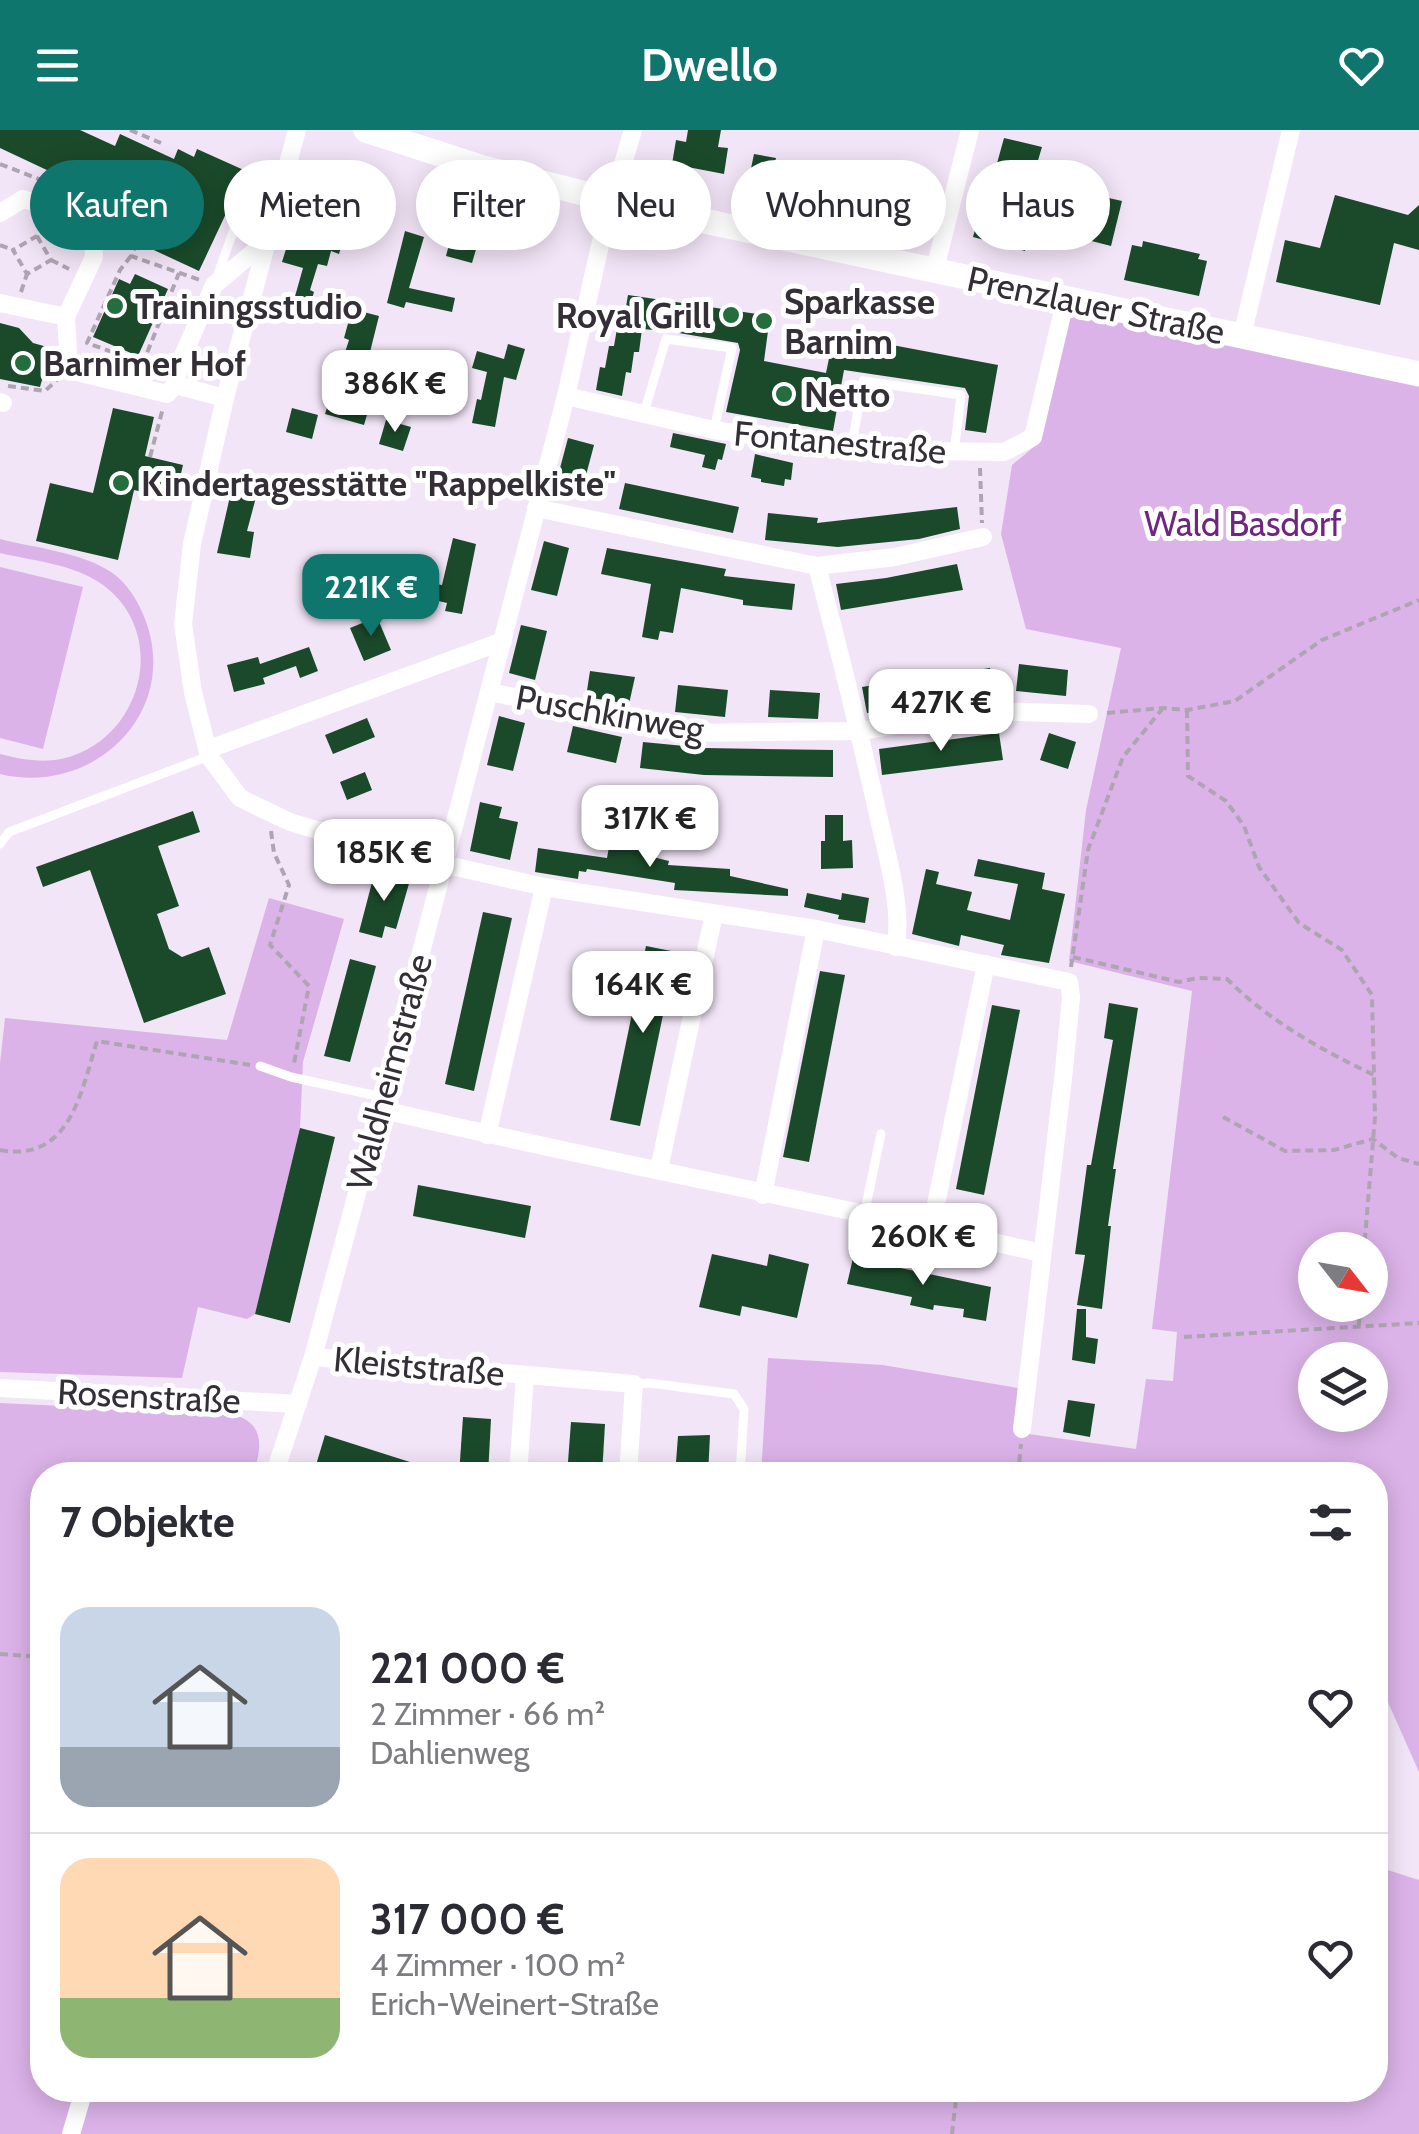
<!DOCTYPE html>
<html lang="de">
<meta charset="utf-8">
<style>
:root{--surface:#fff;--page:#f7f7f7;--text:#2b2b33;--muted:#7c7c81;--line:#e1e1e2;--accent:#0f766e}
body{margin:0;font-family:Cabin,sans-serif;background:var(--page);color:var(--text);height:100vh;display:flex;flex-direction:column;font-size:38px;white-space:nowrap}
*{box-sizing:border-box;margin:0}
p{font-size:32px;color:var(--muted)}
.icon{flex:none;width:55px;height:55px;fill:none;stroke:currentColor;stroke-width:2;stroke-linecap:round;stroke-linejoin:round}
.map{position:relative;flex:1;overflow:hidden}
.sheet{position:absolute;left:30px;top:1332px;width:1358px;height:640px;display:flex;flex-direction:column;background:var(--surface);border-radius:40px;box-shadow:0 5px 25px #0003}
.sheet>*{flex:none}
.top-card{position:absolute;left:30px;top:30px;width:1360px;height:90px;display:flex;gap:20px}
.needle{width:65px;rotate:121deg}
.tools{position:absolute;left:1298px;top:1102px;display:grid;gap:20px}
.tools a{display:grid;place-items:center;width:90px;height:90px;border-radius:50%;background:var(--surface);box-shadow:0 5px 25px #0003;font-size:50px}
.price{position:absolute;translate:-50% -85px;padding:0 22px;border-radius:20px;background:#fff;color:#222;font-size:32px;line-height:65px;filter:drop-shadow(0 2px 5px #0008)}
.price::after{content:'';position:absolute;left:50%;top:60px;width:30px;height:22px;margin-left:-15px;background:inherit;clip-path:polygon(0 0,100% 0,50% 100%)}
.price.on{background:var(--accent);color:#fff}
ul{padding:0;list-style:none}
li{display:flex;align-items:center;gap:30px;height:250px;padding:0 30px}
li+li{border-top:2px solid var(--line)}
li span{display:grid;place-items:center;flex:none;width:280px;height:200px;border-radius:30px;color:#555}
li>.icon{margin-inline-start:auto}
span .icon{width:120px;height:120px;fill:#fffc;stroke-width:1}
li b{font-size:42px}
h2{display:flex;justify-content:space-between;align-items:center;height:120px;padding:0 30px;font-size:42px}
.chip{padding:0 35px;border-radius:45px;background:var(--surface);box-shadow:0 5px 25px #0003;font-size:35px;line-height:90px}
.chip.on{background:var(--accent);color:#fff}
header{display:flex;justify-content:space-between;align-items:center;height:130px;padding:0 30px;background:var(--accent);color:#fff;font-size:45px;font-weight:800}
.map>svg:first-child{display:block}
.green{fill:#dcb3e9;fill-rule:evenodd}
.building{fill:#1b4a2a}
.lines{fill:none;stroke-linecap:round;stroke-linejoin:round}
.path{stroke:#aea4b2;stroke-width:4;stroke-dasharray:8 5;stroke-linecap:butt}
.service{stroke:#fff;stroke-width:9}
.minor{stroke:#fff;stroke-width:18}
.secondary{stroke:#fff;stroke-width:25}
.poi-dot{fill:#246e3d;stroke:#fff;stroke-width:4}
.labels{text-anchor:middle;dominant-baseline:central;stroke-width:10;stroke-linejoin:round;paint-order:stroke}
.poi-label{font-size:35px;font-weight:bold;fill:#342f36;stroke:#fff;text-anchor:start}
.street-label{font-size:35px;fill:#342f36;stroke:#fff}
.park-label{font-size:35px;fill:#6e2681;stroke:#fff}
</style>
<header><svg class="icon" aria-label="menu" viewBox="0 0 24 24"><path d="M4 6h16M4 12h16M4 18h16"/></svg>Dwello<svg class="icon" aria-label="heart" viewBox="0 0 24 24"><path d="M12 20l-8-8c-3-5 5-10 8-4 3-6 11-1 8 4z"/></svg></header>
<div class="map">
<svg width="1419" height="2004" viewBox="0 0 1419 2004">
<rect width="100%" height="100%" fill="#f2e5f7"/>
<g class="green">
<path d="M1072,176L1419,251V1642L1375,1543V1345H761L768,1228L883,1235L1018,1258L1015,1302L1136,1319L1146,1249L1173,1251L1177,1202L1152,1199L1192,861L1069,831L1086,680L1121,518L1026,499L1001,404L1012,335L1041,311ZM1315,1120H1370V1175H1315ZM1315,1230H1370V1285H1315Z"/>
<path d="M0,409C35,418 81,422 111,442C126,452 136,468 143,484C184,579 96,667 0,644V624C20,629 40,633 61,629C141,612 171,505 103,455C75,434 33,431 0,423Z"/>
<path d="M0,437L83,457L43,619L0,608Z"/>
<path d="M269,768L344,789L303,932L300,998L255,1184L247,1189L198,1177L182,1248L0,1242V933L5,888L227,910Z"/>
<path d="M0,1273L231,1284C266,1292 262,1318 253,1345H42V1960H1375V1736L1419,1750V2004H0Z"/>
</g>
<g class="building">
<path d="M0,0H80L115,16L120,4L174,29L178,19L194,27L197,19L246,41L199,141L143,115L157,84L104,60L102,66L0,18Z"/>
<path d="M688,0H721L718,17L728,18L724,44L672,34L676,10L686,12Z"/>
<path d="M1004,8L1042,17L1033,47L996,37Z"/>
<path d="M754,24L776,28L765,76L744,72Z"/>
<path d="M312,35L339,43L326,93L334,96L331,107L343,110L339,124L331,121L327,136L318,134L310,160L314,162L308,182L292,177L303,138L282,132Z"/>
<path d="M886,57L909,61L902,101L856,92L861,63L884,68Z"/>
<path d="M1082,62L1122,71L1111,116L1072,106Z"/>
<path d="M985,64L1036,78L1025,121L973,107Z"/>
<path d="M1335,65L1408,85L1419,75V120L1394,113L1380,175L1276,152L1285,110L1320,118Z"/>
<path d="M453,99L480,106L472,133L446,126Z"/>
<path d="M405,101L424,107L409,158L455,168L452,182L406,172L404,178L387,173Z"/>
<path d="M1143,111L1200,124L1198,129L1207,131L1199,166L1124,150L1132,115L1142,117Z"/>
<path d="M135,144L168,159L138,226L93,207L119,149L130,154Z"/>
<path d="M628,165L770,186L764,231L826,243L834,204L998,235L986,303L965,300L969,266L965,258L844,240L833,301L726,282L740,220L738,213L667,201L642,199L639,222H634L631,243L626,242L622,266L596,260L600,237L605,238L609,216H614L618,193L623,194Z"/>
<path d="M352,179L379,186L368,230L376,233L365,269L371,271L364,295L325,284L349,210L344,208Z"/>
<path d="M0,193L19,198L33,213L51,218L40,257L0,249Z"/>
<path d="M508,214L525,219L516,250L504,247L495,297L472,293L477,269L481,270L487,242L472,238L477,221L504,229Z"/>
<path d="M113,278L154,287L145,326L183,335L175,369L134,360L118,430L36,411L50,353L93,363Z"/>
<path d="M292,278L318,285L312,309L286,302Z"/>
<path d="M386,290L411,297L403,321L379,314Z"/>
<path d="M673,303L726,314L722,330L718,329L715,340L702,337L705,325L670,317Z"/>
<path d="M568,308L594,315L581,364L555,357Z"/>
<path d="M755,324L793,333L791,350L785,349L784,356L761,352V349L751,347Z"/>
<path d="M234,349L259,356L247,401L254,402L250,428L217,423Z"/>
<path d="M625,353L739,377L733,403L619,379Z"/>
<path d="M957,377L960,399L919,409L838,417L765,410L768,383L818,388L817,393Z"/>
<path d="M453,408L476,414L462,484L445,481L447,473L413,465L416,451L442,455Z"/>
<path d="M544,411L569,418L557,466L531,460Z"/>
<path d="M607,418L726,439L724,446L795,454L792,480L743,475V470L681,458L673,503L660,501L658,510L642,507L651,454L601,444Z"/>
<path d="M957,434L963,460L841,480L836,454L886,448Z"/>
<path d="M377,487L391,520L364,531L350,498Z"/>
<path d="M521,495L547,501L535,550L509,543Z"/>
<path d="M309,517L318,541L300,548L296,536L263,548L265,554L234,562L227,535L258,527L260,534Z"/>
<path d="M1019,534L1068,540L1066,566L1016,561Z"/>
<path d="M990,538L994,565L944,572L940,546Z"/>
<path d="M590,541L635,547L629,574L586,567Z"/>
<path d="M912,549L916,576L867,583L862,557Z"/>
<path d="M678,555L728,560L725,587L675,582Z"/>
<path d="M770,560L820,563L818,589L768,587Z"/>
<path d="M499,586L525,593L513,641L487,635Z"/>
<path d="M367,588L375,607L333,624L325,605Z"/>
<path d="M573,596L622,607L616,633L567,622Z"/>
<path d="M999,603L1003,630L882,645L879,619Z"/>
<path d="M1049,603L1076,612L1068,639L1040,630Z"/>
<path d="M643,612L705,618L833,620V647L704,645L640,638Z"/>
<path d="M365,642L372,660L347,670L340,652Z"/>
<path d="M480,672L502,677L499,688L518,692L510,730L470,721Z"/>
<path d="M193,681L200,702L158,716L179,776L157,784L169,819L182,827L209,817L226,864L144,893L90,740L43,757L36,737Z"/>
<path d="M825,685H843V711L852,710L853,738L821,739V711H825Z"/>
<path d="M623,711L655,716L653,727L669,731L668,735L730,739V746L788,759V766L674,760L675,753L587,739L586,742L579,741L578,749L535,742L538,718L607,728L609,717L622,719Z"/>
<path d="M978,729L1045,743L1042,759L1065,764L1049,833L1001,825L1004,815L961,805L959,816L912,804L926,739L939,742L936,754L972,762L967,780L1010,790L1018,754L974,746Z"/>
<path d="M375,741L410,750L396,799L385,796L382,808L359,802Z"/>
<path d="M807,763L841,770L842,763L869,768L865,793L838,789L839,785L804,777Z"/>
<path d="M483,782L512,788L474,961L445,954Z"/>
<path d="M646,816L676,822L640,996L610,990Z"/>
<path d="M350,829L376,836L350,932L324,926Z"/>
<path d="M820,841L845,845L809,1032L783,1027Z"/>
<path d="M1109,873L1138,878L1113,1039H1116L1108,1096H1111L1102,1179L1077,1175L1085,1125L1075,1124L1087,1035H1091L1113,910L1104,908Z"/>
<path d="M992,875L1020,880L984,1065L956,1059Z"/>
<path d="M300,998L335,1007L290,1193L255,1184Z"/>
<path d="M418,1055L531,1076L525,1108L413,1086Z"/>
<path d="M712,1124L767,1136L769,1124L809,1134L797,1188L742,1176L740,1186L699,1177Z"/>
<path d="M853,1128L991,1157L986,1191L963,1187L964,1179L934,1175L933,1180L910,1175L912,1167L847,1154Z"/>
<path d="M1077,1179H1086V1207L1098,1209L1095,1234L1072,1230Z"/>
<path d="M1068,1270L1095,1274L1090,1307L1063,1302Z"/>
<path d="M463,1287L491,1289L488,1345H459Z"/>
<path d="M571,1292L605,1294L602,1345H567Z"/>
<path d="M325,1305L413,1333L409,1345H313Z"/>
<path d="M710,1305L708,1345H675L678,1306Z"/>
</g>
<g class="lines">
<g class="path">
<path d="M130,0L161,13"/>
<path d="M0,34L147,91L131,126L200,150"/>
<path d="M56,44L63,59"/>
<path d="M37,106L51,130L27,144L13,120L37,106L44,94"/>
<path d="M0,115L13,120"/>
<path d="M131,126L120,140L87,213L143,233L179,143"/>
<path d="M51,130L69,139"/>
<path d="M21,162L27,144"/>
<path d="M8,256L45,261L57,250"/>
<path d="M150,327L163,278"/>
<path d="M980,338L982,393"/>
<path d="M1187,580L1188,646L1226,671L1244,696L1259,737L1299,793L1342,820L1372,865L1375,987L1364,1120"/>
<path d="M1107,583L1163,578L1187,580L1235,571L1322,510L1419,470"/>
<path d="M271,701L274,723L289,755L270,815L309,856L294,933"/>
<path d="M1073,827L1179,852L1197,848L1227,849C1269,891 1320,919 1374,945"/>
<path d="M1071,837L1088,720L1123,627L1163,578"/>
<path d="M1223,987L1285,1021L1334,1020L1373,1009L1398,1028L1419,1034"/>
<path d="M0,1020C70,1033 81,962 97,911L250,935"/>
<path d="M1359,1195L1360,1175"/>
<path d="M1184,1207L1419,1193"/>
<path d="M1018,1345L1021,1314"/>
<path d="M0,1524L42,1527"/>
<path d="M952,2004L957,1960"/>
</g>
<g class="service">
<path d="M217,147L241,79"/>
<path d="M644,283L666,209L732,218L714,300"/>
<path d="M851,320L863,251L961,265L954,323"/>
<path d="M0,714L9,702L209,626"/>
<path d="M260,936L291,947L382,967"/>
<path d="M864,1085L881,1004"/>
<path d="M634,1254L649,1253L734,1264L744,1279L740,1345"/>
</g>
<g class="minor">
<path d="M297,0L225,268L192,414L183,494L193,562L209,626L240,668L290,692L444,738L456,737L544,757L816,799L1069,852L1071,867L1064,940L1022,1299"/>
<path d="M0,83L23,69L63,81L93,107L94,127L66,187"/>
<path d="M935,139L970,0"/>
<path d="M0,173L66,187L69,240L167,264L175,255L225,268"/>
<path d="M1242,206L1291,0"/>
<path d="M175,255L181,230L214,155L267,111"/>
<path d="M566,266L714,300L851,320L1004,322L1033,307L1066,168"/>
<path d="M0,272L3,273"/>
<path d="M536,378L817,436L895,427L983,407"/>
<path d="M817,436C839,520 860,604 879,689C888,729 902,776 896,817"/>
<path d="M490,562L683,603L860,601L986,581L1089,584"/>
<path d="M209,619L503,511"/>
<path d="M379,979C599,1031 821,1072 1041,1123"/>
<path d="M487,1005L544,757"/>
<path d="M659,1039L714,784"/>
<path d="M763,1065L816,799"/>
<path d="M931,1098L986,834"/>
<path d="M313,1227L634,1254L628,1345"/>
<path d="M0,1258L298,1274"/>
<path d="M274,1345L313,1227L399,907L566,266L604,98L633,0"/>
<path d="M518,1345L525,1245"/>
<path d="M71,2004L84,1960"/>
</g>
<path class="secondary" d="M366,0L480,37L634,76L1419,244"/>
</g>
<g class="poi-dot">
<circle cx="115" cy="176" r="10"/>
<circle cx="731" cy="185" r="10"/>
<circle cx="764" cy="191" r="10"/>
<circle cx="23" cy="233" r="10"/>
<circle cx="784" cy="264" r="10"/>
<circle cx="121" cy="353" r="10"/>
</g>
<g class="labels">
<g class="poi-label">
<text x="784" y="171">Sparkasse<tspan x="784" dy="40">Barnim</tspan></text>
<text x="135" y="176">Trainingsstudio</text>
<text x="711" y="185" text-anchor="end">Royal Grill</text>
<text x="43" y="233">Barnimer Hof</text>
<text x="804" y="264">Netto</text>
<text x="141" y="353">Kindertagesstätte "Rappelkiste"</text>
</g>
<g class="street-label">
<text transform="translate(1096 175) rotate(12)">Prenzlauer Straße</text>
<text transform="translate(840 312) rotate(5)">Fontanestraße</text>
<text transform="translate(610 583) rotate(10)">Puschkinweg</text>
<text transform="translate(389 942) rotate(-75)">Waldheimstraße</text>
<text transform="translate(419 1236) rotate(5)">Kleiststraße</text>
<text transform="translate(149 1266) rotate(3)">Rosenstraße</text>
</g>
<g class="park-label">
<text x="1243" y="393">Wald Basdorf</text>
</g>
</g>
</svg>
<div class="tools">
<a><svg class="needle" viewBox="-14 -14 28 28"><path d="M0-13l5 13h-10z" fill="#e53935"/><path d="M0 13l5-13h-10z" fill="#7c7c81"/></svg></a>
<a><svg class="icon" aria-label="layers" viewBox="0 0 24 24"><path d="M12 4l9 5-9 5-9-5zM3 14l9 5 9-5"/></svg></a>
</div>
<b class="price" style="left:395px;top:305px">386K €</b>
<b class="price on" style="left:371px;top:509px">221K €</b>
<b class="price" style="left:941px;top:624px">427K €</b>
<b class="price" style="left:650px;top:740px">317K €</b>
<b class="price" style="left:384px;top:774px">185K €</b>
<b class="price" style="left:643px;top:906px">164K €</b>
<b class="price" style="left:923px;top:1158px">260K €</b>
<div class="top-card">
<a class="chip on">Kaufen</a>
<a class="chip">Mieten</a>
<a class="chip">Filter</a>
<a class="chip">Neu</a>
<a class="chip">Wohnung</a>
<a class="chip">Haus</a>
</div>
<section class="sheet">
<h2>7 Objekte<svg class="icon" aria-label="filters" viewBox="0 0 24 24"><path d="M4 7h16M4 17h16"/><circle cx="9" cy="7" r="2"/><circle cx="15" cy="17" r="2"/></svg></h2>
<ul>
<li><span style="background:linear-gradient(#c9d6e8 70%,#9aa5b1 0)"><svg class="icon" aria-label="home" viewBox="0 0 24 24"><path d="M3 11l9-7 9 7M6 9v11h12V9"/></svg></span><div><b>221 000 €</b><p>2 Zimmer · 66 m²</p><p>Dahlienweg</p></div><svg class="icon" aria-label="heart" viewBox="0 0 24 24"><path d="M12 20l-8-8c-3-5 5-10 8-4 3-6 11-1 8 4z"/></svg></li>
<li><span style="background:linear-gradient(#ffd9b3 70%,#8fb573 0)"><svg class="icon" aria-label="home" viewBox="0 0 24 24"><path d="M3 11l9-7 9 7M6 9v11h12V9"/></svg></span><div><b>317 000 €</b><p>4 Zimmer · 100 m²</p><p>Erich-Weinert-Straße</p></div><svg class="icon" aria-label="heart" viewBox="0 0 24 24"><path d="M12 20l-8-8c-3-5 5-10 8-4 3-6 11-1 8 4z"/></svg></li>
</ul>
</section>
</div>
